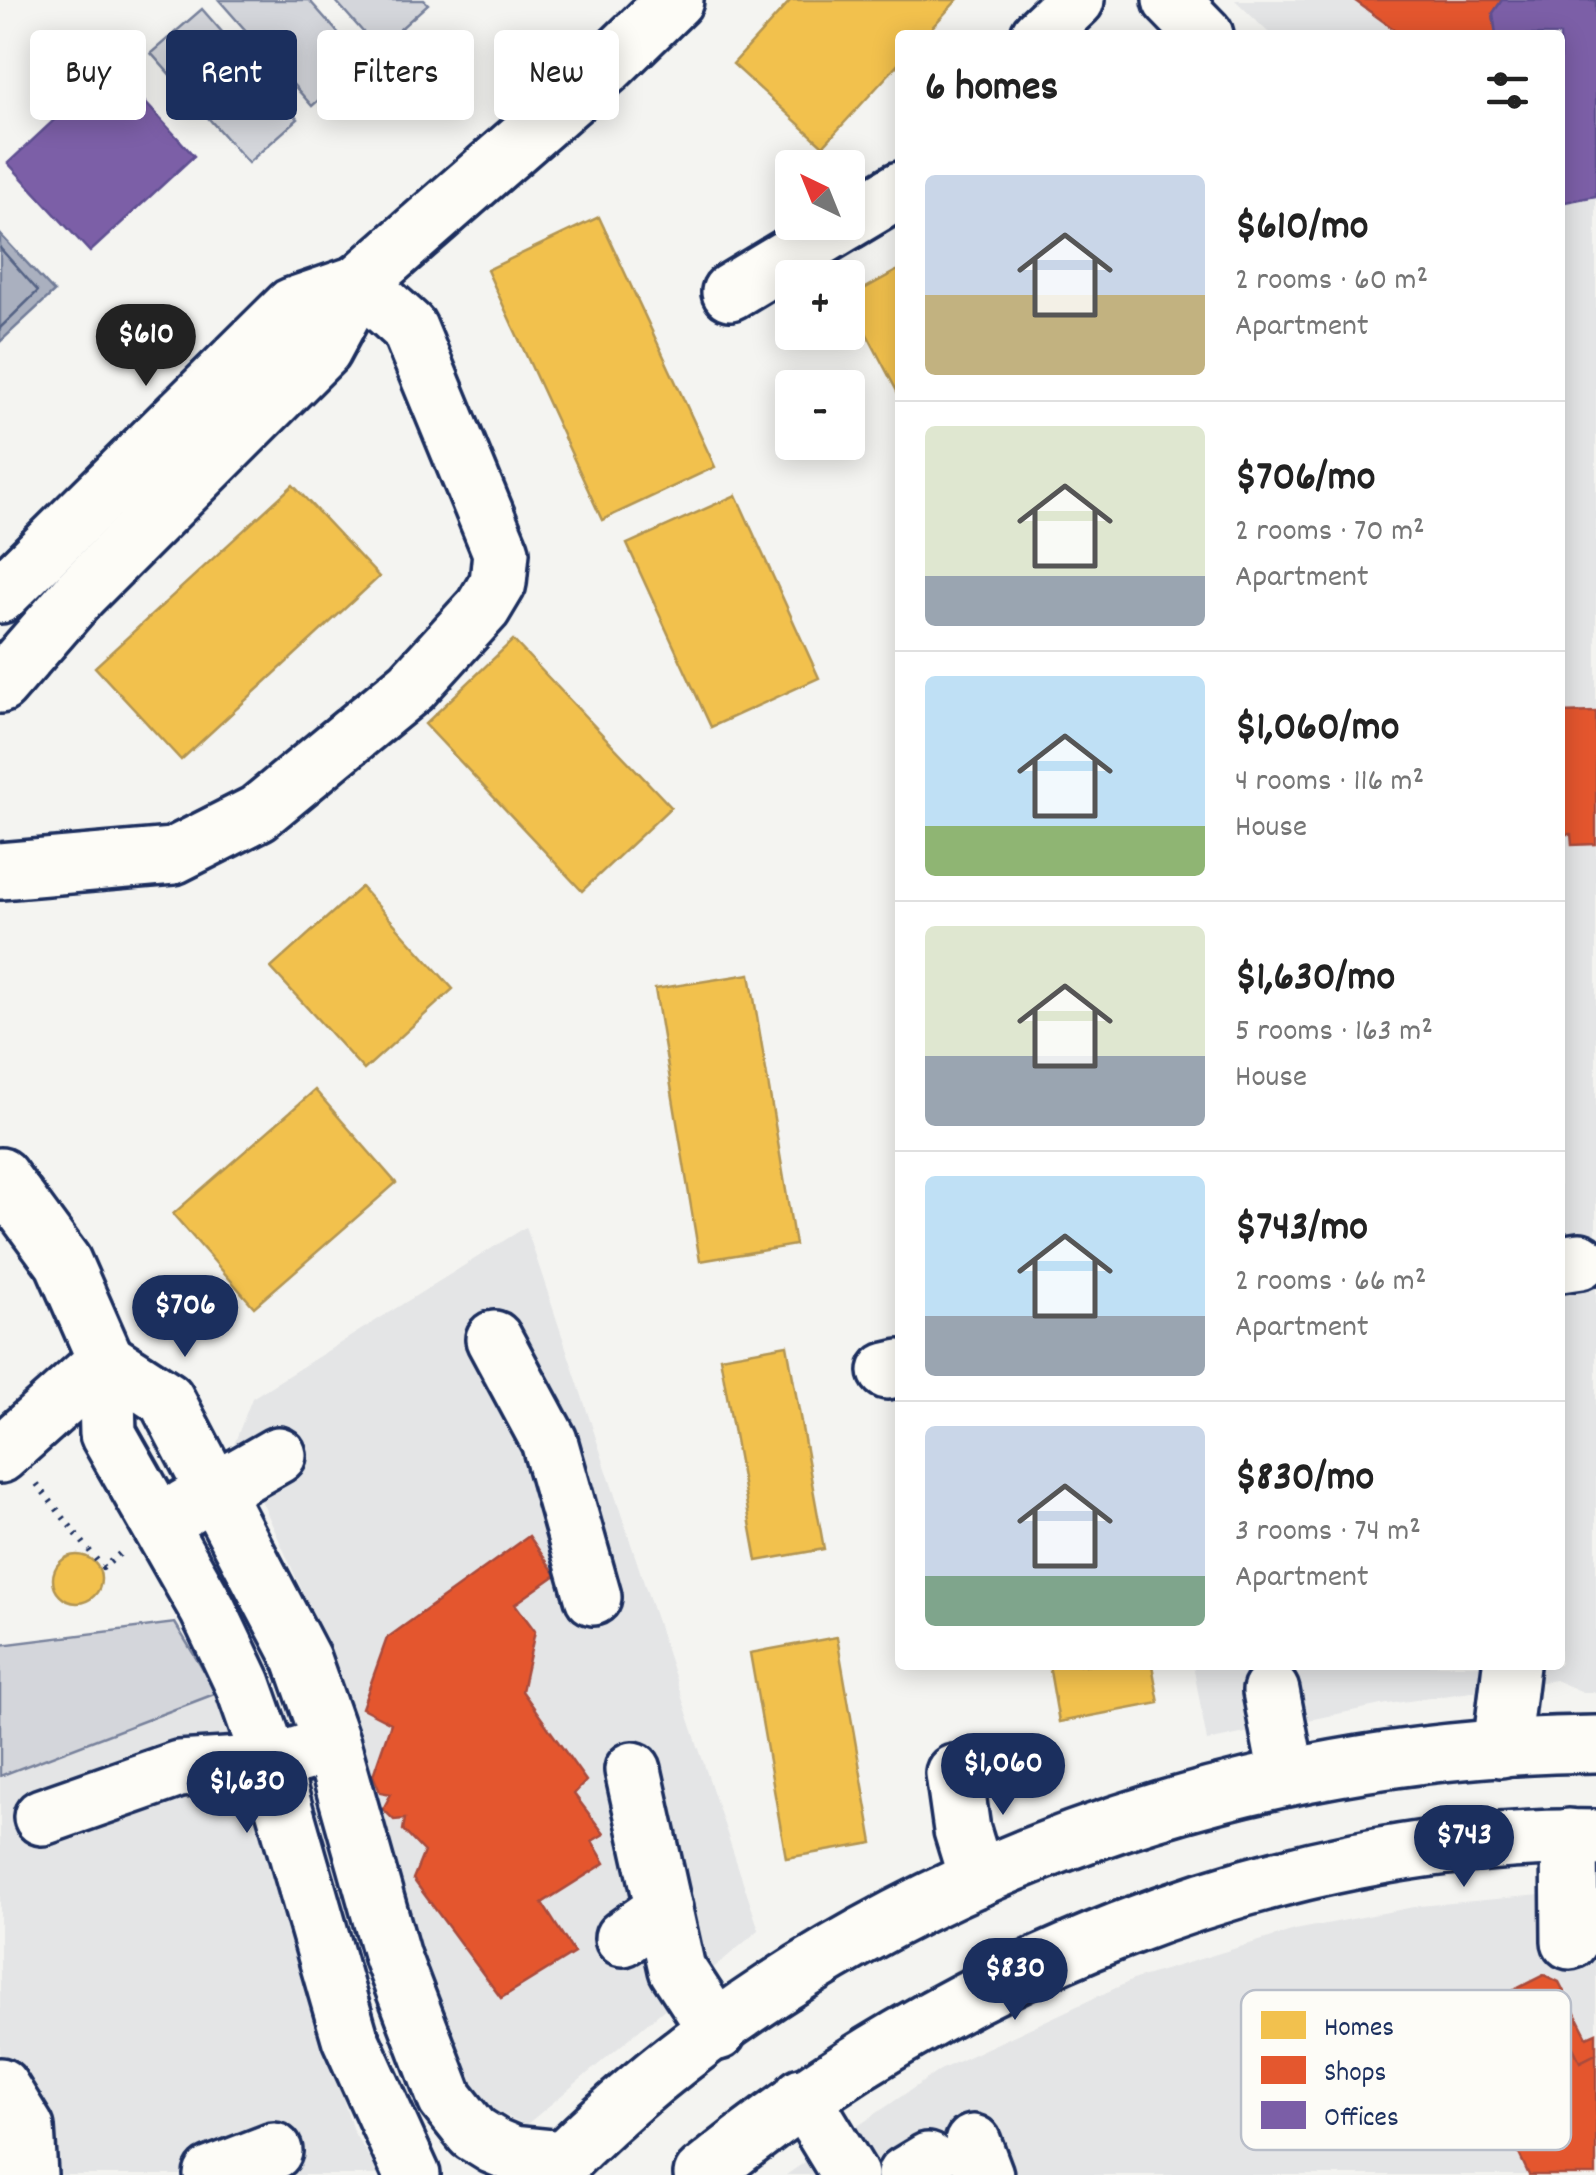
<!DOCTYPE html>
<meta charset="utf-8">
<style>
:root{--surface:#fff;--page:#f6f6f6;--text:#222;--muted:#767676;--line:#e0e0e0;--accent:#1b2f5e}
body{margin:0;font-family:Dekko,sans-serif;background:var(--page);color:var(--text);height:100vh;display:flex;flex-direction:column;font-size:38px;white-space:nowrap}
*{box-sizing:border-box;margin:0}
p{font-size:32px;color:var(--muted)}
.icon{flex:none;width:55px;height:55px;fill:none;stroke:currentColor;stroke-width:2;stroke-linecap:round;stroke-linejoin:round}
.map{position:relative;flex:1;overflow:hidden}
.sheet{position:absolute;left:895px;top:30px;width:670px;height:1640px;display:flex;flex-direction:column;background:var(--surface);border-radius:10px;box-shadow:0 5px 25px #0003}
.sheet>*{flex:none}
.top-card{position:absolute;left:30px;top:30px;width:715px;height:90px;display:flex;gap:20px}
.needle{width:65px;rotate:317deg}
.controls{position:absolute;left:775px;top:150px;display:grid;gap:20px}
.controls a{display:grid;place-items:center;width:90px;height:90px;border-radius:10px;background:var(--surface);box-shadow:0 5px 25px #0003;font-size:50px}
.price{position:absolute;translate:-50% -85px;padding:0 22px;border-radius:35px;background:var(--accent);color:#fff;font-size:32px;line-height:65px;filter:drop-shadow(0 2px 5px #0008)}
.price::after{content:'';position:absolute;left:50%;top:60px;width:30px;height:22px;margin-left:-15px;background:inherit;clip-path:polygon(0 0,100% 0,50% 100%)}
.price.active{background:#222;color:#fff}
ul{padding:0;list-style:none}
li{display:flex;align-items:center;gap:30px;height:250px;padding:0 30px}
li+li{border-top:2px solid var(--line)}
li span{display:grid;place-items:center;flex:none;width:280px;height:200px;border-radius:10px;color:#555}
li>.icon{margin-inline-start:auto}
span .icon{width:120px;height:120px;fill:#fffc;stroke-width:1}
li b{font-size:42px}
h2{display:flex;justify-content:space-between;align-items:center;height:120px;padding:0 30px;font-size:42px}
.tag{padding:0 35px;border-radius:10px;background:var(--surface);box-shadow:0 5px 25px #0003;font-size:35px;line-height:90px}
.tag.active{background:var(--accent);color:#fff}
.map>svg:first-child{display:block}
.built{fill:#e4e5e6}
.green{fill:#d4d6db;stroke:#78829c;stroke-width:2.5}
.water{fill:#aab0bf;stroke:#717c98;stroke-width:2.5}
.homes{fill:#f2c14e;stroke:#b29553;stroke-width:2.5}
.shops{fill:#e4572e;stroke:#a84b3c;stroke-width:2.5}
.offices{fill:#7b5ea7;stroke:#5e5091;stroke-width:2.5}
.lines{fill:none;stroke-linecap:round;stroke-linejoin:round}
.shore{stroke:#546385;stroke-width:2.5}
.minor-casing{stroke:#1b2f5e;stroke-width:62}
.major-casing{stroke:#1b2f5e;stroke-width:62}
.path{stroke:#1b2f5e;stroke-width:6;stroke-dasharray:2.5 8;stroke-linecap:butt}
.minor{stroke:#fdfcf7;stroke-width:55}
.major{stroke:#fdfcf7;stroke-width:55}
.key{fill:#fdfcf7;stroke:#b9bec9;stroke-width:2.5}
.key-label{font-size:28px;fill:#1b2f5e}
</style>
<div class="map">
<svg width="1596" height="2175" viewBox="0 0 1596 2175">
<rect width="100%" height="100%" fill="#f4f4f1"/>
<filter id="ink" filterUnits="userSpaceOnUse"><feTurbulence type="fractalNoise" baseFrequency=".01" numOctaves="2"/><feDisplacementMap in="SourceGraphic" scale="20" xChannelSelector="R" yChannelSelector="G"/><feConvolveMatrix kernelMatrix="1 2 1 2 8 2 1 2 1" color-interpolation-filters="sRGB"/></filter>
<g filter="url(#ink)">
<g class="built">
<path d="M1235,0H1596V1692H1583L1555,1680L1381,1705L1207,1741L1193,1665H1560V35H1271Z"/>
<path d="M526,1227L759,1930L526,2125L491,2109L472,2084L429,1981L384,1835L347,1691L235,1442L252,1398Z"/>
<path d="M217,1693L353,2131L380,2175H0V1776Z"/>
<path d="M1596,1890V2175H786L940,2070L1135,1979L1295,1930L1419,1906Z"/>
</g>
<g class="green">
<path d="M219,0H309L363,61L312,106Z"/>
<path d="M335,0H424L428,4L378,49Z"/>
<path d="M202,9L298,119L248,163L151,53Z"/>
<path d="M175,1623L217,1693L0,1776V1645Z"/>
</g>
<path class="water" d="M0,234L54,292L0,342Z"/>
<g class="homes">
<path d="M791,0H957L925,35H900V62L823,146L733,64Z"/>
<path d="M599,217L715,467L602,520L487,270Z"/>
<path d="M900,269V397L848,298Z"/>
<path d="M293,485L379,577L181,760L95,667Z"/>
<path d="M736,495L819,678L711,727L627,544Z"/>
<path d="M513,640L671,807L582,891L425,724Z"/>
<path d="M361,887L453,989L364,1070L271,968Z"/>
<path d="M750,974L795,1245L700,1261L655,989Z"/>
<path d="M315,1090L396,1183L254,1307L173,1214Z"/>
<path d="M787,1345L824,1549L757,1561L720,1357Z"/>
<circle cx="77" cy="1579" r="24"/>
<path d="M837,1637L873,1843L786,1858L750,1653Z"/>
<path d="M1049,1665H1152L1159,1703L1059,1722Z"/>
</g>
<g class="shops">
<path d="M1354,0H1502L1493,13L1496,35H1402Z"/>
<path d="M1596,712V844L1572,845L1571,834H1560V713Z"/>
<path d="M529,1536L556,1575L515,1604L535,1631L522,1691L586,1781L574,1794L604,1834L592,1841L605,1863L542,1903L574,1953L501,1998L413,1879L424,1852L403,1830L405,1819L394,1820L383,1809L391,1794L380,1792L373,1775L391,1723L362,1708L387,1638Z"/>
<path d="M1544,1975L1559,1982L1587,2037L1596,2033V2054L1580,2062L1547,1994L1514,2010L1506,1994Z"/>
<path d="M1547,1994L1580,2062L1596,2054V2175H1529L1505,2124L1468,2142L1425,2052Z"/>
</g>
<g class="offices">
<path d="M1502,0H1596V196L1560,203V35H1496L1493,13Z"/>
<path d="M112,66L194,156L90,252L8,163Z"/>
</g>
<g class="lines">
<path class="shore" d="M0,248L38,291L0,328"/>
<g class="minor-casing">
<g id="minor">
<path d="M1171,0L1205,35"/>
<path d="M1039,35L1076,0"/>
<path d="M848,221L900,190"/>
<path d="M730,292L846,222"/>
<path d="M0,595L292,306L359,283"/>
<path d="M0,685L80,593L323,350L359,283L606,67L675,0"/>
<path d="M0,871L173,856L258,813L412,686L483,608L498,583L501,552L409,328L359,283"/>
<path d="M0,1176L63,1262L106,1360L108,1434L208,1610L243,1684L271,1763L350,2038L412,2175"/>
<path d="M1560,1264L1580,1261"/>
<path d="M494,1339L549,1441L593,1597"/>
<path d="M106,1360L166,1399L302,1659L332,1744L392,1957L446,2099L473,2133L494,2146L513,2154L564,2159"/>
<path d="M887,1371L900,1368"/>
<path d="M0,1455L106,1360"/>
<path d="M185,1508L278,1455"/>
<path d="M1271,1691L1287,1775"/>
<path d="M1501,1749L1511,1665"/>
<path d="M633,1770L677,1969L718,2032"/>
<path d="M954,1773L962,1830L977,1879"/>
<path d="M42,1817L179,1769L271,1763L304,1753"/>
<path d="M1569,1837L1570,1941"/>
<path d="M623,1938L664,1909"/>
<path d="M0,2086L26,2128L29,2175"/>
<path d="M802,2096L850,2175"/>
<path d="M973,2143L985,2175"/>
<path d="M212,2175L274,2151"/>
<path d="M905,2175L928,2161"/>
</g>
</g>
<g class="major-casing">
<g id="major">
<path d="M548,2175C818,1897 1212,1747 1596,1744"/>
<path d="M702,2175C943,1976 1279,1833 1596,1838"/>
</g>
</g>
<path class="path" d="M37,1484L103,1568L123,1551"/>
<use href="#minor" class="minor"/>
<use href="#major" class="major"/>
</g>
</g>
<rect x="1241" y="1990" width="330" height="160" rx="15" class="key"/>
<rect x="1261" y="2011" width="45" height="28" fill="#f2c14e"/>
<rect x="1261" y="2056" width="45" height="28" fill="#e4572e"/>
<rect x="1261" y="2101" width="45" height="28" fill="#7b5ea7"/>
<g class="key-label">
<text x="1324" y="2035">Homes</text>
<text x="1324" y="2080">Shops</text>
<text x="1324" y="2125">Offices</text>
</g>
</svg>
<div class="controls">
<a><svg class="needle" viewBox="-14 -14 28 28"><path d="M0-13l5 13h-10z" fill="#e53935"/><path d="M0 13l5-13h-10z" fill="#767676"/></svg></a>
<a>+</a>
<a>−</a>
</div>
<b class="price active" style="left:146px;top:389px">$610</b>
<b class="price" style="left:185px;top:1360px">$706</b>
<b class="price" style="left:1003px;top:1818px">$1,060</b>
<b class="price" style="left:247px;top:1836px">$1,630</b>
<b class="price" style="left:1464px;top:1890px">$743</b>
<b class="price" style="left:1015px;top:2023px">$830</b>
<div class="top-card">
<a class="tag">Buy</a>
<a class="tag active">Rent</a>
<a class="tag">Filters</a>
<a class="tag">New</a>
</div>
<section class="sheet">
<h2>6 homes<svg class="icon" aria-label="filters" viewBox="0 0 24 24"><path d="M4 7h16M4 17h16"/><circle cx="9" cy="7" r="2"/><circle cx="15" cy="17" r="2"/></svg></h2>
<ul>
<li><span style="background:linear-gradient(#c9d6e8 60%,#c2b280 0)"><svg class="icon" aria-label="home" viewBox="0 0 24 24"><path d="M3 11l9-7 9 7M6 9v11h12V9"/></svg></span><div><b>$610/mo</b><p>2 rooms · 60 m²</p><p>Apartment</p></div></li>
<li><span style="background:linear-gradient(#dfe7d0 75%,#9aa5b1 0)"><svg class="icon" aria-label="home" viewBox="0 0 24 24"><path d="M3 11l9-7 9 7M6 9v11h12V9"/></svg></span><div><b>$706/mo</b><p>2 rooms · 70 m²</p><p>Apartment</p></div></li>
<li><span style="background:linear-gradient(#bfe0f5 75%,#8fb573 0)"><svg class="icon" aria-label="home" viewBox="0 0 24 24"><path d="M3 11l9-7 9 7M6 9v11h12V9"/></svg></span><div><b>$1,060/mo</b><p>4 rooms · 116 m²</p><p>House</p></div></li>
<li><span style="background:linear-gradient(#dfe7d0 65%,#9aa5b1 0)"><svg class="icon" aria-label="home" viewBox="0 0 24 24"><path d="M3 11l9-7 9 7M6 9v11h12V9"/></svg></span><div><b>$1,630/mo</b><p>5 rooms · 163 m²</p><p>House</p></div></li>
<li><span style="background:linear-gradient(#bfe0f5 70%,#9aa5b1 0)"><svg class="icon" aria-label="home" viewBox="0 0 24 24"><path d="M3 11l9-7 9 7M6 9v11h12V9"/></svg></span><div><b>$743/mo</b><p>2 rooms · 66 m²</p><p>Apartment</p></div></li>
<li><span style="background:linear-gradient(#c9d6e8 75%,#7fa58c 0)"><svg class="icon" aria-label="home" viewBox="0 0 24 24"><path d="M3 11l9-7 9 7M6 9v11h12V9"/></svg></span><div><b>$830/mo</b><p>3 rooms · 74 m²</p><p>Apartment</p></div></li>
</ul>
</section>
</div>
